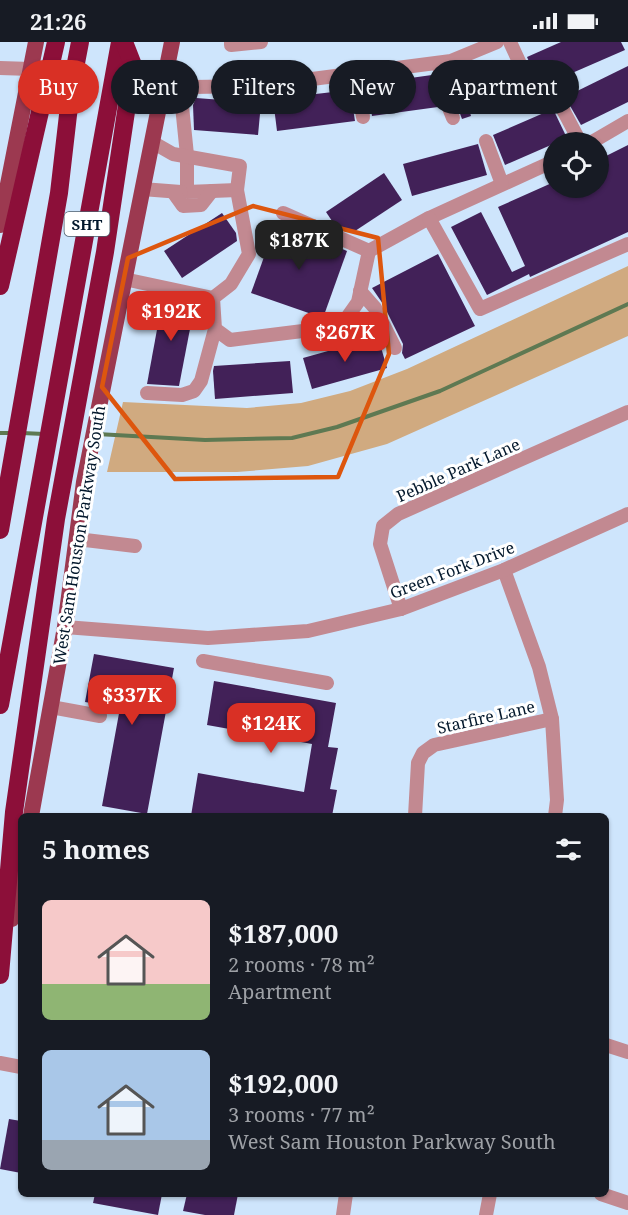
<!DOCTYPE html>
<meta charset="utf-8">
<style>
:root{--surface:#171b24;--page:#242831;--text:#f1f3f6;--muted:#9ea1a6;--accent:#d93025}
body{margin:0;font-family:"Noto Serif",serif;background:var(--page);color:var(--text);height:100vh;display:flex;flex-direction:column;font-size:22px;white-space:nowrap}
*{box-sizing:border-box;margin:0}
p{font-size:20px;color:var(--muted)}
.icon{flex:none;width:33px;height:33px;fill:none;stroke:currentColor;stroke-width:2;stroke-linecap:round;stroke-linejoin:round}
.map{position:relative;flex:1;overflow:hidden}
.side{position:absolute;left:18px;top:771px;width:591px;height:384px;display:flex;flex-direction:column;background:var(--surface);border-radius:9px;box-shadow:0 2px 4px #0004}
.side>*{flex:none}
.guide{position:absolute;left:18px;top:18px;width:592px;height:54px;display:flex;gap:12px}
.fabs{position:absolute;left:543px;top:90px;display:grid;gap:12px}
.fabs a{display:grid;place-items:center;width:66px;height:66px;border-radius:50%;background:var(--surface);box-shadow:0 2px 4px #0004;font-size:30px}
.price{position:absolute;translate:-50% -51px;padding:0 14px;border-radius:12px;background:var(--accent);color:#fff;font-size:20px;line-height:39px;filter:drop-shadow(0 2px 3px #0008)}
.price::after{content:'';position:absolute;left:50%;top:36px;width:18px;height:14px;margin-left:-9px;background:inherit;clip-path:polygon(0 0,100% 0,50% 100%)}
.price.active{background:#222;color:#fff}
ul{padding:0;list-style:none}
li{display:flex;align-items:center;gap:18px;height:150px;padding:0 24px}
li span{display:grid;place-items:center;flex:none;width:168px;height:120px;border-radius:9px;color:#555}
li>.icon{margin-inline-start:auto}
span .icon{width:72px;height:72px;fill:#fffc;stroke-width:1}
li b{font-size:26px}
h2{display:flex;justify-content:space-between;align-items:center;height:72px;padding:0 24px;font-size:26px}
.pill{padding:0 21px;border-radius:27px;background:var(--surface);box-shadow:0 2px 4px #0004;font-size:21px;line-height:54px}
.pill.active{background:var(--accent);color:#fff}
.status{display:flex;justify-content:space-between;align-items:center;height:42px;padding:0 30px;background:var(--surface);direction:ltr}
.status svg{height:16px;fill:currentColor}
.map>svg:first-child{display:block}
.green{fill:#d0aa80}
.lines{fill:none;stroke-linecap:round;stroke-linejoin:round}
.stream{stroke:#5e7952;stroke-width:4}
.building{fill:#422158}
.minor{stroke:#c28991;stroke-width:14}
.major{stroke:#9c3950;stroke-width:16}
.highway{stroke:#8c0f39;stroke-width:18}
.marked{fill:none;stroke:#dd560e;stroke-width:4.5;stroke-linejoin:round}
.labels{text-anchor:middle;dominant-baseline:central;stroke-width:6;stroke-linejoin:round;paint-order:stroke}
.shield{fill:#fff;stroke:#4f5d6b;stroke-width:1.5}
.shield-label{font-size:15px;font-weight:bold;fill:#03182c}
.street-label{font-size:16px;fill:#03182c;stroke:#fff}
</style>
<div class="status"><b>21:26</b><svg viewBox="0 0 49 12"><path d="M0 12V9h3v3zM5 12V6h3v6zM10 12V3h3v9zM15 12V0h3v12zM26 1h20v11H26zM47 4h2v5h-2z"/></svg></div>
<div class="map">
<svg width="628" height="1173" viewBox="0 0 628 1173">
<rect width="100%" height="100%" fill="#cee5fc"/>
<path class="green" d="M628,224V294L387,402L308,424L237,430H107L123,360L247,366L301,361L350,349L407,327Z"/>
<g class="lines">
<g class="stream">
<path d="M0,391H11"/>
<path d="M22,391L44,392"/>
<path d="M97,392L205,398L292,396L337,385L440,349L628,262"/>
</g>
</g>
<g class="building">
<path d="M561,0H621L625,8L540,45L527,15Z"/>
<path d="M628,24V60L581,83L565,55Z"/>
<path d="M512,25L524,55L480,71L476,62L468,64L471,74L462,77L451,47Z"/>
<path d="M432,33L438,65L372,74L367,42Z"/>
<path d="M350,48L355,79L277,89L273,57Z"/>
<path d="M196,56L261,61L258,93L194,88L193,63Z"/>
<path d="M553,67L567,96L505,123L493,93Z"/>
<path d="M478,102L487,133L412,154L403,122Z"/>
<path d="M628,103V190L530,235L529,232L487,253L451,185L481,170L512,230L525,224L498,165L554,140V146H598V118Z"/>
<path d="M384,131L402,158L352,191L336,185L326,170Z"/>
<path d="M222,171L236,191L237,199L182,236L164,209Z"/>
<path d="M277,179L347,209L323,276L251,251Z"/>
<path d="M438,212L475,284L405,317L402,311L403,302L383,262L372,246Z"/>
<path d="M163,255L195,261L179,344L147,342Z"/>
<path d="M378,295L387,326L312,347L303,316Z"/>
<path d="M290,319L293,351L215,357L213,329L214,324Z"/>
<path d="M94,612L174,626L147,772L102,764L120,666L85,660Z"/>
<path d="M214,639L336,661L328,705L338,706L330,747L337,748L332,774H191L198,731L304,750L312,702L207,683Z"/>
<path d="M9,1077L21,1079V1131L0,1127Z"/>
<path d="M95,1152H162L158,1173L93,1161Z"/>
<path d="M187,1152H238L234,1173H205L183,1169Z"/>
</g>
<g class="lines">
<g class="minor">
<path d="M231,0V3L261,0"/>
<path d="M497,0L451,19L258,44L192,45L182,64L187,113V150L237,148L249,212L231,242L213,256L215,287L230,298L319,287L346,277L358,260L369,209L429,176L554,119"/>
<path d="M510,0L533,50"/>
<path d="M439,21L443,51L453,76"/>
<path d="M0,26L31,27"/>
<path d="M357,32L363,75"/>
<path d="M561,64L580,100"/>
<path d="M486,99L502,142"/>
<path d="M152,100L173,112L240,124L237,148"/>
<path d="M592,100L628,79"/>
<path d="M142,147L181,150"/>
<path d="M173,150L183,164L201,163L212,149"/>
<path d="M283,171L369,209"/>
<path d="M429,176L480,267L628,202"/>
<path d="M124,237L213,256"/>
<path d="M360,249L375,266L395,306"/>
<path d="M147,351L182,353L194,349L201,339L215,287"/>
<path d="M77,497L135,504"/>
<path d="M504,528L539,625L552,677L557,758L555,774"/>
<path d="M401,567L380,502L383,484L398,472L628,370"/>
<path d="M65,585L208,596L308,589L401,567L504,528L628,472"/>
<path d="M203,619L327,641"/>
<path d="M51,665L100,674"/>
<path d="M415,774L418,721L423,711L434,703L552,677"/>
<path d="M606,1003L628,1010"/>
<path d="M0,1021L21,1025"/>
<path d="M601,1152L628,1161"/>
<path d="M343,1173L346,1152"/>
<path d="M486,1173L490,1152"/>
</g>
<g class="major">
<path d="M0,183L36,0"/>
<path d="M31,774L65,585L84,440L172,0"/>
<path d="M12,877L21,828"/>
</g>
<g class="highway">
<path d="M0,244L56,0"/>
<path d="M0,488L59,151L71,47L80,0"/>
<path d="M0,663L120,0"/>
<path d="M0,933L14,770L56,477L105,210L133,23L124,0"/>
</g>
</g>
<path class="marked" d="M253,164L378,196L389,312L338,435L175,437L102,345L128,216Z"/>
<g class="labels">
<rect class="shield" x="64.5" y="170" width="45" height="24" rx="4.5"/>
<g class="shield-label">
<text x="87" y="182">SHT</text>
</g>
<g class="street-label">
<text transform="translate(458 428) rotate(-24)">Pebble Park Lane</text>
<text transform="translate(79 493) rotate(-81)">West Sam Houston Parkway South</text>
<text transform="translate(452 528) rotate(-21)">Green Fork Drive</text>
<text transform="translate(486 675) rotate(-13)">Starfire Lane</text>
</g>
</g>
</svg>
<div class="fabs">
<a><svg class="icon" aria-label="locate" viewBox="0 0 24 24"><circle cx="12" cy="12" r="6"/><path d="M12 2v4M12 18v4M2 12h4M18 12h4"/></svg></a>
</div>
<b class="price active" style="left:299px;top:229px">$187K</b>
<b class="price" style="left:171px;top:300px">$192K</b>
<b class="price" style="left:345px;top:321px">$267K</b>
<b class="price" style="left:132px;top:684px">$337K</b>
<b class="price" style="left:271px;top:712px">$124K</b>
<div class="guide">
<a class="pill active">Buy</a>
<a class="pill">Rent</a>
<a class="pill">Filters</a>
<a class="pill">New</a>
<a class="pill">Apartment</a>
</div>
<section class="side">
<h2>5 homes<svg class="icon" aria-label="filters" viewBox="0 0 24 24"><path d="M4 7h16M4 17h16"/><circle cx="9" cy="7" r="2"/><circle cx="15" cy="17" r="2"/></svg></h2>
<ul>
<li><span style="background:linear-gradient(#f6c9c9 70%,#8fb573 0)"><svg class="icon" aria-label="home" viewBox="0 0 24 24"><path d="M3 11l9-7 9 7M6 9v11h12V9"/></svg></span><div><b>$187,000</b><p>2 rooms · 78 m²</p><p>Apartment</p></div></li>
<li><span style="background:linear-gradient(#a9c7e8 75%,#9aa5b1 0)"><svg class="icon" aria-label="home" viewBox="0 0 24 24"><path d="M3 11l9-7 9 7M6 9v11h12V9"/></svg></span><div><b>$192,000</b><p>3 rooms · 77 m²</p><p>West Sam Houston Parkway South</p></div></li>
</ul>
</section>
</div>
